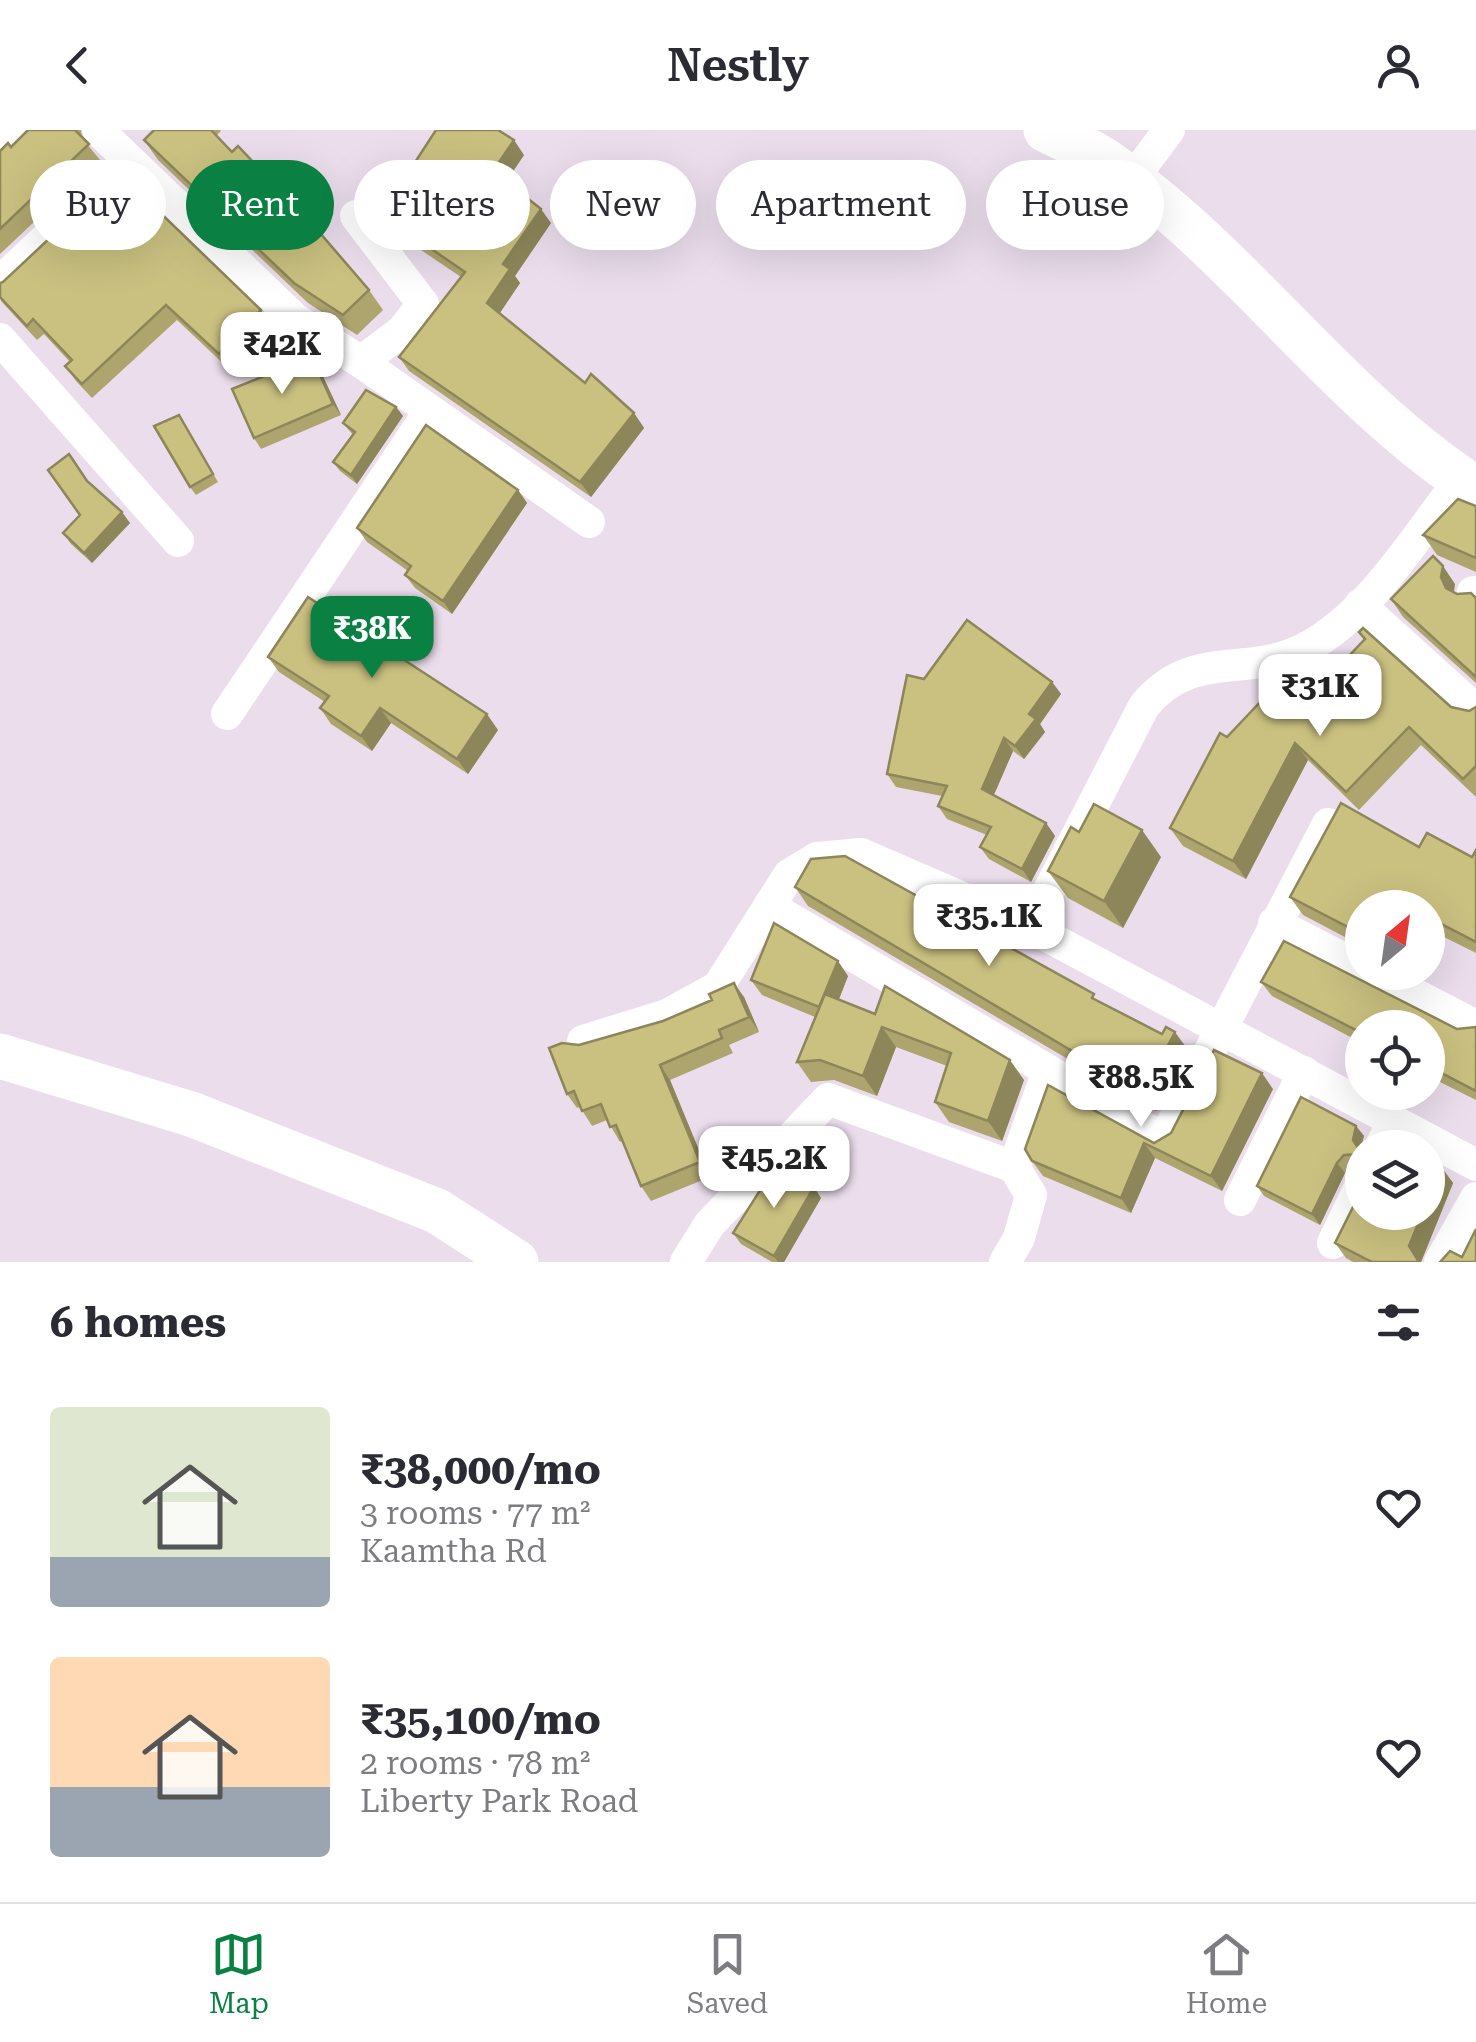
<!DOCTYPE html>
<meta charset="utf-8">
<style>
:root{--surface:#fff;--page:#f7f7f7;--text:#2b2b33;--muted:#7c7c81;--line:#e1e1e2;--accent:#0b8043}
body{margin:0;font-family:"Roboto Serif",serif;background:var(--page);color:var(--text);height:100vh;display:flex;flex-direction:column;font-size:38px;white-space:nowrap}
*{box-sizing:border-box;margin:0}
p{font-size:32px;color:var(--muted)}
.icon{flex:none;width:55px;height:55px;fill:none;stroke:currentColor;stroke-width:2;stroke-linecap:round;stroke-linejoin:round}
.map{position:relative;height:1132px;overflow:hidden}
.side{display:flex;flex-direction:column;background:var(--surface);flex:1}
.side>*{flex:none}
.banner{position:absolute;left:30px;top:30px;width:1418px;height:90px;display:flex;gap:20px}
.needle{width:65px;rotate:29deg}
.buttons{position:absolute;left:1345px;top:760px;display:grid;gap:20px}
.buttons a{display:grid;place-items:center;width:100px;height:100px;border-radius:50%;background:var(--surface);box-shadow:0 10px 40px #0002;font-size:50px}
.price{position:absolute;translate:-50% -85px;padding:0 22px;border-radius:20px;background:#fff;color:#222;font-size:32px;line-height:65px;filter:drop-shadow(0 2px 5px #0008)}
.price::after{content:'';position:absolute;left:50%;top:60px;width:30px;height:22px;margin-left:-15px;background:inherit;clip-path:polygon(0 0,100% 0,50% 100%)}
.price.current{background:var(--accent);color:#fff}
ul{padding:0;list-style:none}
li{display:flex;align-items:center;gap:30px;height:250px;padding:0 50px}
li span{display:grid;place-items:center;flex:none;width:280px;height:200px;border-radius:10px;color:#555}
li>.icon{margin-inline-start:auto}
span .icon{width:120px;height:120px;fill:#fffc;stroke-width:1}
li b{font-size:42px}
h2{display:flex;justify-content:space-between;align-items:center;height:120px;padding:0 50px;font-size:42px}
.chip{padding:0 35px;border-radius:45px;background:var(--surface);box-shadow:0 10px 40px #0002;font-size:35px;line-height:90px}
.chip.current{background:var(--accent);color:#fff}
header{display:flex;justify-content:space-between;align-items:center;height:130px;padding:0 50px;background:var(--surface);font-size:45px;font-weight:600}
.menu{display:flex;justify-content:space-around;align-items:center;height:140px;border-top:2px solid var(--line);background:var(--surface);font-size:28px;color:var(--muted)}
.menu a{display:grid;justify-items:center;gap:5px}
.menu .current{color:var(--accent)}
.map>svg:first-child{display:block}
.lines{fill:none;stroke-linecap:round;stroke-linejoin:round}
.street{stroke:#fff;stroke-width:32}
.secondary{stroke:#fff;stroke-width:45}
.wall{fill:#aea56e}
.shaded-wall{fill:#8d865a}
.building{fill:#cac080;stroke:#8d865a;stroke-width:2.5}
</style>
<header><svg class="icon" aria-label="back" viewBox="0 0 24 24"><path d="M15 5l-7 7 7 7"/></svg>Nestly<svg class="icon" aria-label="person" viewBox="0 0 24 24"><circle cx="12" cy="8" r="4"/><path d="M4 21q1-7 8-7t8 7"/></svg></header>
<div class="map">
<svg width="1476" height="1132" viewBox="0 0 1476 1132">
<rect width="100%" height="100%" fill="#ebddec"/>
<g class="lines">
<g class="street">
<path d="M98,0L295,189L361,232L402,201L423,174L356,86"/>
<path d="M0,16L14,0"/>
<path d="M1131,51L1169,0"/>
<path d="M0,152L129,30"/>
<path d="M0,209L178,411"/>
<path d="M361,232L589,392"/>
<path d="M1473,462L1476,463"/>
<path d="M1360,475L1476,580"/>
<path d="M227,584L430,281"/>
<path d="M769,776L1164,1009L1328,694"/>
<path d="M1274,793L1362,838"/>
<path d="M1030,797L1144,576C1192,517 1247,549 1306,518C1371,484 1416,405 1461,349"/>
<path d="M1372,842L1476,896"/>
<path d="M583,911L667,885L718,857L789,745L817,728L861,724L1030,797L1476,1035"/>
<path d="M1380,1018L1393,991"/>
<path d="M1240,1070L1304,942"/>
<path d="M1333,1113L1362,1053"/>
<path d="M686,1132L709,1095L828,969L1014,1037L1048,941"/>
<path d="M1005,1132L1019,1108L1031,1065L1014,1037"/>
<path d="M1440,1132L1476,1068"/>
</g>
<g class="secondary">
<path d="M1046,0C1066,10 1088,19 1107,32C1243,126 1337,269 1476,359"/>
<path d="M0,926L191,984L437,1081L516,1132"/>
</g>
</g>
<g class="wall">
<path d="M28,0H81L82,8L100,30L0,124V21L11,17Z"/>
<path d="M154,0H220L221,1L216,6L369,160L383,180L357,205L308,173L158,30L144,10Z"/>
<path d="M524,25L506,52L551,93L515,146L520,153L500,183L585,253L634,283L644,298L591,367L409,241L399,227L461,147L421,120L412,107L395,95L384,80Z"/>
<path d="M0,153L261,180L272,194L229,239L177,190L92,268L76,251L65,236L70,232L44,204L37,210L1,171Z"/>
<path d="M319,238L341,285L261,319L254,308Z"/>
<path d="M396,277L403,286L357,354L340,341L333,332L353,305L343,293Z"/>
<path d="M184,293L218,352L196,365L190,357Z"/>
<path d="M87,351L130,393L92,433L71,414L63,403L80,385Z"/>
<path d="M518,360L527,373L452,484L415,458L405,445L408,441L367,412L357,398Z"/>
<path d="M1476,376V442L1437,425L1423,405Z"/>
<path d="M1455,454L1454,462L1476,468V553L1403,487L1391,469Z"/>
<path d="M1359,502L1451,577L1469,581L1476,577V667L1421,615L1359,680L1308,630L1246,749L1183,716L1170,698L1227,607L1323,553L1364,510Z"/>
<path d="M268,527L498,600L468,644L391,593L372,621L331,594L320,578L325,572L279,542Z"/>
<path d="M924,549L1052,552L1061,564L1040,594L1045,602L1024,629L1013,621L994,665L1046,693L1055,706L1031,752L989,729L980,717L987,705L947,689L938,676L942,666L896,657L887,644Z"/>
<path d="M1079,702L1161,727L1123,798L1068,768L1048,741Z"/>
<path d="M1419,717L1472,727L1476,720V823L1432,801L1428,809V778H1362V816L1303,785L1290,767Z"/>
<path d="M795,757L1100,872L1188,920L1156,981L808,776Z"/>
<path d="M848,846L839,869L1024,950L1002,1011L949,992L935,972L947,936L896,917L877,966L834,950L811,952L797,932L815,887L762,865L751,850Z"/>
<path d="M1261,852L1457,899L1476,897V970L1428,946V898H1362V913L1272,866Z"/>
<path d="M744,867L759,902L729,915L733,923L670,950L710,1047L651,1071L641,1056L622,1011L620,1012L607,990L592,996L580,977L577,978L567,964L579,915Z"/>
<path d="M1048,955L1154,1013L1273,959L1222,1061L1155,1028L1131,1083L1043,1046L1032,1031Z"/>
<path d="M1356,996L1364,1006L1360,1020L1362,1024V1035L1352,1036L1345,1043L1320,1095L1264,1066L1257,1056Z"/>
<path d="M1442,1038L1453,1053L1421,1132H1353L1346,1128L1335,1113Z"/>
<path d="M821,1068L784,1132H772L741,1114L733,1103Z"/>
</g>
<g class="shaded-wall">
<path d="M514,10L524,25L503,56L493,41Z"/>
<path d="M541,79L551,93L515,146L520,153L497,187L487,173L503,134Z"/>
<path d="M312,227L319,238L341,285L333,274Z"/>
<path d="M396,277L403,286L357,354L351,345Z"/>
<path d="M634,283L644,298L591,367L580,352Z"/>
<path d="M518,360L527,373L452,484L443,471Z"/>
<path d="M122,382L130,393L92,433L84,423Z"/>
<path d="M1443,436L1455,454L1453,465L1446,458L1441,447Z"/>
<path d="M1052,552L1061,564L1040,594L1045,602L1024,629L1015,616L1029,584Z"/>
<path d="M380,578L391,593L372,621L361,606Z"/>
<path d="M487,584L498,600L468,644L457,629Z"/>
<path d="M1004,608L1013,621L991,671L982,659Z"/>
<path d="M1295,613L1308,630L1246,749L1233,731Z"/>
<path d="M1046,693L1055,706L1031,752L1022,739Z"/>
<path d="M1142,700L1161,727L1123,798L1104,771Z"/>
<path d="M1359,782L1362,787V816L1350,798Z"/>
<path d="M838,831L848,846L830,892L819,877Z"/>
<path d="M734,853L744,867L759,902L749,887Z"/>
<path d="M882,897L896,917L877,966L863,946Z"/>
<path d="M1175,902L1188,920L1156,981L1143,963Z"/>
<path d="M1010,930L1024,950L1002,1011L988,991Z"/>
<path d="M660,935L670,950L710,1047L700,1032Z"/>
<path d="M1262,943L1273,959L1222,1061L1211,1046Z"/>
<path d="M1356,996L1364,1006L1360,1020L1353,1010Z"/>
<path d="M1144,1013L1155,1028L1131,1083L1121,1068Z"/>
<path d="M1337,1033L1345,1043L1320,1095L1312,1084Z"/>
<path d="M1442,1038L1453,1053L1421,1132H1419L1409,1116L1423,1082H1428V1072Z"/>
<path d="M814,1057L821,1068L784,1132H778L774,1126Z"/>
</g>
<g class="building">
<path d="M28,0H75L89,14L0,99V21L8,13L11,17Z"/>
<path d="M154,0H211L232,22L238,16L256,35L259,32L369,160L343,185L294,153L144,10Z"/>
<path d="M436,0H498L514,10L493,41L541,79L503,134L510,139L487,173L585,253L591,244L634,283L580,352L399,227L465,142L411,105L414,101L384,80Z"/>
<path d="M119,43L261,180L219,224L166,175L82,254L65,236L72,230L33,189L27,196L0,167V153L3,152Z"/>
<path d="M312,227L333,274L254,308L232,259Z"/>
<path d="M366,260L396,277L351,345L333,332L355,302L343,293Z"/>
<path d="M179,285L213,344L190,357L154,296Z"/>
<path d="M426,295L518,360L443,471L405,445L411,436L357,398Z"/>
<path d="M69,324L87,351L122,382L84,423L63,403L80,385L48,340Z"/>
<path d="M1458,369L1476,376V428L1423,405Z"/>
<path d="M1433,426L1443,436L1441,447L1446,458L1457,464L1471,463L1476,468V547L1391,469Z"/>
<path d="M308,467L487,584L457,629L380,578L361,606L320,578L329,566L268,527Z"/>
<path d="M967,490L1052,552L1029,584L1036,589L1015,616L1004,608L982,659L1046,693L1022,739L980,717L991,697L938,676L947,656L887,644L907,545L924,549Z"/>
<path d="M1363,498L1451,577L1469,581L1476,577V636L1463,649L1409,597L1346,662L1295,613L1233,731L1170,698L1220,603L1227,607L1299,531L1323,553L1365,509L1359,502Z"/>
<path d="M1341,673L1419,717L1427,703L1472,727L1476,720V812L1428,787V778H1362V784L1359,782L1350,798L1290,767Z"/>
<path d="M1094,674L1142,700L1104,771L1048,741L1071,697L1079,702Z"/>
<path d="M845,726L1094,864L1092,868L1162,904L1166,897L1175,902L1143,963L795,757L811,729Z"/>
<path d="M774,793L838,831L819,877L751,850Z"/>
<path d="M1284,811L1457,899L1476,897V961L1428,936V898H1362V903L1261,852Z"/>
<path d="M734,853L749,887L719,900L722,908L660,935L700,1032L641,1056L616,995L610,997L601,974L582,981L574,961L567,964L549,918L562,913L579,915L663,891L712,870L709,864Z"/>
<path d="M885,856L1010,930L988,991L935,972L951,923L882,897L863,946L820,930L797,932L825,864L875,884Z"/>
<path d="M1214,920L1262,943L1211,1046L1144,1013L1121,1068L1032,1031L1025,1019L1048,955L1154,1013L1171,1003Z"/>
<path d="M1301,967L1356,996L1353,1010L1362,1024L1344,1025L1337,1033L1312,1084L1257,1056Z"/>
<path d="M1388,1010L1403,1018H1381Z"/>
<path d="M1428,1030L1442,1038L1428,1072Z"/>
<path d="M776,1035L814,1057L774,1126L733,1103Z"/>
<path d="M1362,1059V1082H1423L1409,1116L1419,1132H1372L1335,1113Z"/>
<path d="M1476,1099V1132H1440L1450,1121L1462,1127Z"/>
</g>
</svg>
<div class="buttons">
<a><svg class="needle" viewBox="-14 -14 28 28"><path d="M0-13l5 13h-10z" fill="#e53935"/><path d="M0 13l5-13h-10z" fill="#7c7c81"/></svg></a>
<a><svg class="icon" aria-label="locate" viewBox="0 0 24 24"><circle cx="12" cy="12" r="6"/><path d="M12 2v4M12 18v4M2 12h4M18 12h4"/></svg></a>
<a><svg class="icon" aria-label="layers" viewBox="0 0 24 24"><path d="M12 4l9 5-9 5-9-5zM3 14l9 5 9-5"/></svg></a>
</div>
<b class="price" style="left:282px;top:267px">₹42K</b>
<b class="price current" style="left:372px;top:551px">₹38K</b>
<b class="price" style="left:1320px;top:609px">₹31K</b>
<b class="price" style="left:989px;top:839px">₹35.1K</b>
<b class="price" style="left:1141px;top:1000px">₹88.5K</b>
<b class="price" style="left:774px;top:1081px">₹45.2K</b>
<div class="banner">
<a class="chip">Buy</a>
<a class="chip current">Rent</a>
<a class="chip">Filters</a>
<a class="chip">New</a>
<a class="chip">Apartment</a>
<a class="chip">House</a>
</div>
</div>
<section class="side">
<h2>6 homes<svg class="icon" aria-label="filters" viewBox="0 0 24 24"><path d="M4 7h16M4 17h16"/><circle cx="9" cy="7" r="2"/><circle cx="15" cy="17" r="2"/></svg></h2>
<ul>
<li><span style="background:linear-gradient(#dfe7d0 75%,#9aa5b1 0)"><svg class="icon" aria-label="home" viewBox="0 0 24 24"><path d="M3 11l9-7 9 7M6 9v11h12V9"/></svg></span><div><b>₹38,000/mo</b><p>3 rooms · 77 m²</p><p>Kaamtha Rd</p></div><svg class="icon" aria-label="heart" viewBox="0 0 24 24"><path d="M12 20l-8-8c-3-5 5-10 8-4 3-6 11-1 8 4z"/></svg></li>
<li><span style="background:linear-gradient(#ffd9b3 65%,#9aa5b1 0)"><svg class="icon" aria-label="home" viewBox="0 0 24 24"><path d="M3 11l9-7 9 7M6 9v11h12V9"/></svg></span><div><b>₹35,100/mo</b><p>2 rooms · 78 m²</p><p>Liberty Park Road</p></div><svg class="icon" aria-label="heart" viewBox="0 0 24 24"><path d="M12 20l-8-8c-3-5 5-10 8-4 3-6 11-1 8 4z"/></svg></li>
</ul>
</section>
<nav class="menu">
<a class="current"><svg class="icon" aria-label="map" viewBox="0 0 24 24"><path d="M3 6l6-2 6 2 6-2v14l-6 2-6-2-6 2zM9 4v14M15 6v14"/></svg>Map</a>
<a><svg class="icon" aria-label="saved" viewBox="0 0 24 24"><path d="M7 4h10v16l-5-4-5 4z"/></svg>Saved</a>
<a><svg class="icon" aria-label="home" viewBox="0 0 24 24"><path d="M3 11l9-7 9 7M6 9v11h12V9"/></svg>Home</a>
</nav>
